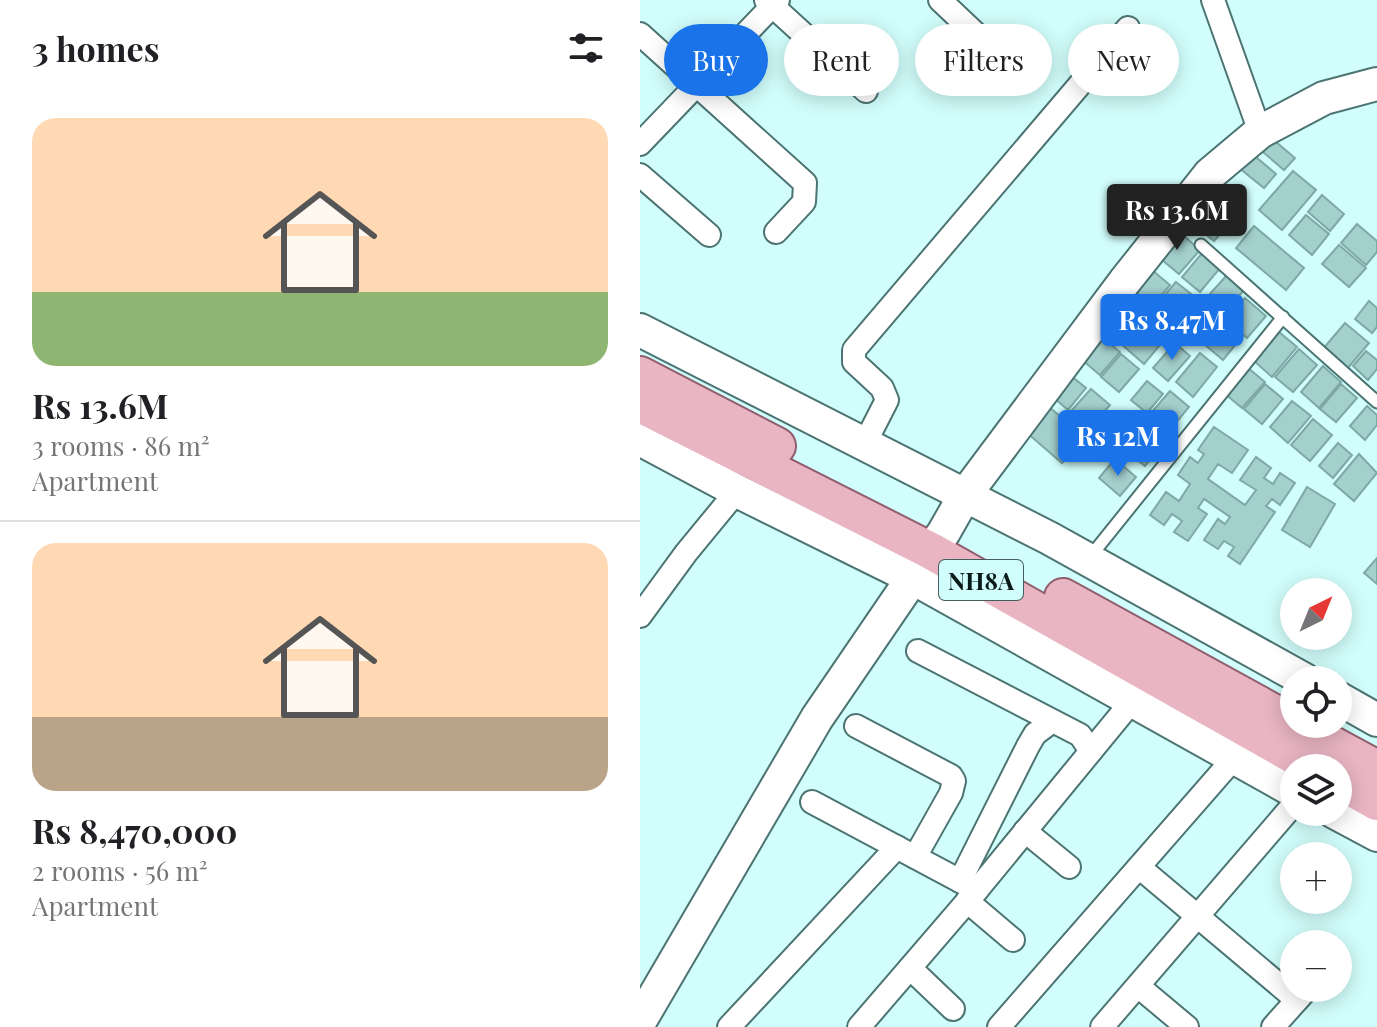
<!DOCTYPE html>
<meta charset="utf-8">
<style>
:root{--surface:#fff;--page:#f6f6f6;--text:#202124;--muted:#757577;--line:#e0e0e0;--accent:#1a73e8}
body{margin:0;font-family:"Playfair Display",serif;background:var(--page);color:var(--text);height:100vh;display:flex;flex-direction:column;font-size:30px;white-space:nowrap}
*{box-sizing:border-box;margin:0}
p{font-size:26px;color:var(--muted)}
.icon{flex:none;width:44px;height:44px;fill:none;stroke:currentColor;stroke-width:2;stroke-linecap:round;stroke-linejoin:round}
.map{position:relative;flex:1;overflow:hidden}
.sheet{display:flex;flex-direction:column;background:var(--surface);width:640px}
.sheet>*{flex:none}
.banner{position:absolute;left:24px;top:24px;width:592px;height:72px;display:flex;gap:16px}
.needle{width:52px;rotate:43deg}
.controls{position:absolute;left:640px;top:578px;display:grid;gap:16px}
.controls a{display:grid;place-items:center;width:72px;height:72px;border-radius:50%;background:var(--surface);box-shadow:0 4px 20px #0003;font-size:40px}
.price{position:absolute;translate:-50% -68px;padding:0 18px;border-radius:8px;background:var(--accent);color:#fff;font-size:26px;line-height:52px;filter:drop-shadow(0 2px 4px #0008)}
.price::after{content:'';position:absolute;left:50%;top:48px;width:24px;height:18px;margin-left:-12px;background:inherit;clip-path:polygon(0 0,100% 0,50% 100%)}
.price.active{background:#222;color:#fff}
ul{padding:0;list-style:none}
li{display:grid;align-content:center;gap:16px;height:424px;padding:0 32px}
li+li{border-top:2px solid var(--line)}
li span{display:grid;place-items:center;height:248px;border-radius:24px;color:#555}
li>.icon{margin-inline-start:auto}
span .icon{width:144px;height:144px;fill:#fffc;stroke-width:1}
li b{font-size:34px}
h2{display:flex;justify-content:space-between;align-items:center;height:96px;padding:0 32px;font-size:34px}
.chip{padding:0 28px;border-radius:36px;background:var(--surface);box-shadow:0 4px 20px #0003;font-size:28px;line-height:72px}
.chip.active{background:var(--accent);color:#fff}
main{display:flex;flex:1;min-height:0}
.map>svg:first-child{display:block}
.building{fill:#a3cfcd;stroke:#7da8a6;stroke-width:2}
.lines{fill:none;stroke-linecap:round;stroke-linejoin:round}
.lane-casing{stroke:#4b7472;stroke-width:15}
.street-casing{stroke:#4b7472;stroke-width:26}
.secondary-casing{stroke:#4b7472;stroke-width:36}
.primary-casing{stroke:#915e6e;stroke-width:40}
.lane{stroke:#fff;stroke-width:11}
.street{stroke:#fff;stroke-width:22}
.secondary{stroke:#fff;stroke-width:32}
.primary{stroke:#e9b5c3;stroke-width:36}
.labels{text-anchor:middle;dominant-baseline:central;stroke-width:7;stroke-linejoin:round;paint-order:stroke}
.shield{fill:#d1fefc;stroke:#455e5d;stroke-width:2}
.shield-label{font-size:24px;font-weight:bold;fill:#091a19}
</style>
<main>
<section class="sheet">
<h2>3 homes<svg class="icon" aria-label="filters" viewBox="0 0 24 24"><path d="M4 7h16M4 17h16"/><circle cx="9" cy="7" r="2"/><circle cx="15" cy="17" r="2"/></svg></h2>
<ul>
<li><span style="background:linear-gradient(#ffd9b3 70%,#8fb573 0)"><svg class="icon" aria-label="home" viewBox="0 0 24 24"><path d="M3 11l9-7 9 7M6 9v11h12V9"/></svg></span><div><b>Rs 13.6M</b><p>3 rooms · 86 m²</p><p>Apartment</p></div></li>
<li><span style="background:linear-gradient(#ffd9b3 70%,#b9a48a 0)"><svg class="icon" aria-label="home" viewBox="0 0 24 24"><path d="M3 11l9-7 9 7M6 9v11h12V9"/></svg></span><div><b>Rs 8,470,000</b><p>2 rooms · 56 m²</p><p>Apartment</p></div></li>
</ul>
</section>
<div class="map">
<svg width="737" height="1027" viewBox="0 0 737 1027">
<rect width="100%" height="100%" fill="#d1fefc"/>
<g class="building">
<path d="M628,135L655,158L644,170L617,147Z"/>
<path d="M610,152L636,174L624,188L598,167Z"/>
<path d="M653,171L676,190L642,230L619,210Z"/>
<path d="M582,184L606,203L590,222L567,202Z"/>
<path d="M682,195L704,214L690,231L668,212Z"/>
<path d="M566,204L589,224L574,241L551,222Z"/>
<path d="M666,215L689,234L672,255L649,235Z"/>
<path d="M717,224L737,241V252L726,265L701,243Z"/>
<path d="M614,226L664,268L646,290L596,248Z"/>
<path d="M536,229L560,250L539,274L515,254Z"/>
<path d="M699,245L726,268L709,287L682,264Z"/>
<path d="M563,252L581,267L560,292L542,277Z"/>
<path d="M512,270L530,285L512,306L495,291Z"/>
<path d="M587,275L604,290L587,310L569,295Z"/>
<path d="M536,282L555,297L534,320L516,305Z"/>
<path d="M605,298L626,316L607,338L586,320Z"/>
<path d="M729,301L737,308V327L732,333L715,319Z"/>
<path d="M484,305L525,339L504,364L464,329Z"/>
<path d="M561,308L578,322L560,344L542,330Z"/>
<path d="M582,323L600,339L583,360L564,344Z"/>
<path d="M705,323L729,343L707,369L683,349Z"/>
<path d="M639,332L657,347L632,377L614,361Z"/>
<path d="M461,336L480,352L460,375L441,359Z"/>
<path d="M535,343L550,356L528,381L513,368Z"/>
<path d="M659,349L677,365L653,392L635,377Z"/>
<path d="M726,351L737,360V369L728,380L713,366Z"/>
<path d="M560,353L577,367L553,397L536,382Z"/>
<path d="M481,354L499,369L479,392L461,377Z"/>
<path d="M683,366L701,382L679,408L661,392Z"/>
<path d="M607,367L625,382L602,408L584,393Z"/>
<path d="M425,371L446,388L428,410L407,392Z"/>
<path d="M507,381L523,394L507,413L491,400Z"/>
<path d="M625,384L643,399L622,424L604,409Z"/>
<path d="M701,384L717,398L696,422L680,409Z"/>
<path d="M451,389L470,405L451,427L432,410Z"/>
<path d="M530,391L549,407L530,430L510,414Z"/>
<path d="M652,401L671,416L648,443L630,427Z"/>
<path d="M727,406L737,415V425L725,440L710,426Z"/>
<path d="M409,407L426,421L422,426L440,442L422,463L387,433Z"/>
<path d="M480,411L498,426L481,447L462,431Z"/>
<path d="M673,419L692,435L670,461L651,445Z"/>
<path d="M501,427L522,445L505,466L483,448Z"/>
<path d="M574,427L608,450L592,473L578,464L568,479L605,505L616,490L600,480L616,457L631,468L624,478L633,484L640,473L655,483L640,505L632,499L626,506L635,512L600,564L588,556L594,547L584,541L578,549L564,540L578,519L585,524L590,517L564,499L558,508L567,514L548,541L534,532L542,521L532,514L524,525L510,515L526,492L539,501L550,484L538,475L550,457L558,463L564,454L558,450Z"/>
<path d="M698,443L712,455L693,478L679,466Z"/>
<path d="M719,454L737,473L714,501L694,484Z"/>
<path d="M475,459L496,477L480,496L459,478Z"/>
<path d="M667,487L695,504L670,547L642,530Z"/>
<path d="M737,558V584L724,573Z"/>
</g>
<g class="lines">
<g class="lane-casing">
<g id="lane">
<path d="M561,245L737,402"/>
<path d="M450,557L643,317"/>
</g>
</g>
<g class="street-casing">
<g id="street">
<path d="M126,0L226,91"/>
<path d="M300,0L337,35"/>
<path d="M573,0L620,132"/>
<path d="M0,34L165,183L164,202L136,232"/>
<path d="M0,144L138,0"/>
<path d="M0,175L69,235"/>
<path d="M224,445L247,400L242,388L214,362V350L488,28"/>
<path d="M0,616L46,553L97,491"/>
<path d="M278,651L440,735L451,751"/>
<path d="M216,726L311,776L314,781L311,793L275,857"/>
<path d="M172,802L337,890"/>
<path d="M385,831L429,867"/>
<path d="M499,867L657,1000"/>
<path d="M320,881L388,746L395,734L411,722"/>
<path d="M327,901L373,940"/>
<path d="M270,968L313,1009"/>
<path d="M498,986L547,1027"/>
<path d="M89,1027L257,847"/>
<path d="M219,1027L337,890L493,700"/>
<path d="M359,1027L595,757"/>
<path d="M462,1027L654,804"/>
<path d="M633,1027L667,989"/>
</g>
</g>
<g class="secondary-casing">
<g id="secondary">
<path d="M0,330L409,538L665,680"/>
<path d="M0,439L97,491L273,578L654,791"/>
<path d="M698,698L737,720"/>
<path d="M694,812L737,835"/>
<path d="M0,1021L177,718L304,532L325,495L485,281L570,174L620,132L684,98L737,84"/>
</g>
</g>
<g class="primary-casing">
<g id="primary">
<path d="M0,375L137,446"/>
<path d="M0,404L291,551L676,768"/>
<path d="M423,597L654,724"/>
<path d="M654,724L737,769"/>
<path d="M698,780L737,802"/>
</g>
</g>
<use href="#lane" class="lane"/>
<use href="#street" class="street"/>
<use href="#secondary" class="secondary"/>
<use href="#primary" class="primary"/>
</g>
<g class="labels">
<rect class="shield" x="299" y="560" width="84" height="40" rx="6"/>
<g class="shield-label">
<text x="341" y="580">NH8A</text>
</g>
</g>
</svg>
<div class="controls">
<a><svg class="needle" viewBox="-14 -14 28 28"><path d="M0-13l5 13h-10z" fill="#e53935"/><path d="M0 13l5-13h-10z" fill="#757577"/></svg></a>
<a><svg class="icon" aria-label="locate" viewBox="0 0 24 24"><circle cx="12" cy="12" r="6"/><path d="M12 2v4M12 18v4M2 12h4M18 12h4"/></svg></a>
<a><svg class="icon" aria-label="layers" viewBox="0 0 24 24"><path d="M12 4l9 5-9 5-9-5zM3 14l9 5 9-5"/></svg></a>
<a>+</a>
<a>−</a>
</div>
<b class="price active" style="left:537px;top:252px">Rs 13.6M</b>
<b class="price" style="left:532px;top:362px">Rs 8.47M</b>
<b class="price" style="left:478px;top:478px">Rs 12M</b>
<div class="banner">
<a class="chip active">Buy</a>
<a class="chip">Rent</a>
<a class="chip">Filters</a>
<a class="chip">New</a>
</div>
</div>
</main>
